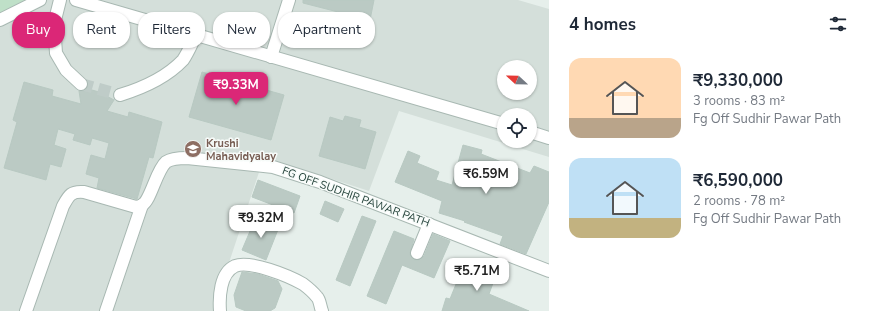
<!DOCTYPE html>
<meta charset="utf-8">
<style>
:root{--surface:#fff;--page:#f2f2f3;--text:#1f2937;--muted:#747a83;--accent:#db2777}
body{margin:0;font-family:"Nunito Sans",sans-serif;background:var(--page);color:var(--text);height:100vh;display:flex;flex-direction:column;font-size:15px;white-space:nowrap}
*{box-sizing:border-box;margin:0}
p{font-size:13px;color:var(--muted)}
.icon{flex:none;width:22px;height:22px;fill:none;stroke:currentColor;stroke-width:2;stroke-linecap:round;stroke-linejoin:round}
.map{position:relative;flex:1;overflow:hidden}
.sheet{display:flex;flex-direction:column;background:var(--surface);width:320px}
.sheet>*{flex:none}
.guide{position:absolute;left:12px;top:12px;width:380px;height:36px;display:flex;gap:8px}
.needle{width:26px;rotate:292deg}
.tools{position:absolute;left:497px;top:60px;display:grid;gap:8px}
.tools a{display:grid;place-items:center;width:40px;height:40px;border-radius:50%;background:var(--surface);box-shadow:0 1px 3px #0004;font-size:20px}
.price{position:absolute;translate:-50% -34px;padding:0 9px;border-radius:8px;background:#fff;color:#222;font-size:13px;line-height:26px;filter:drop-shadow(0 1px 2px #0008)}
.price::after{content:'';position:absolute;left:50%;top:24px;width:12px;height:9px;margin-left:-6px;background:inherit;clip-path:polygon(0 0,100% 0,50% 100%)}
.price.on{background:var(--accent);color:#fff}
ul{padding:0;list-style:none}
li{display:flex;align-items:center;gap:12px;height:100px;padding:0 20px}
li span{display:grid;place-items:center;flex:none;width:112px;height:80px;border-radius:12px;color:#555}
li>.icon{margin-inline-start:auto}
span .icon{width:48px;height:48px;fill:#fffc;stroke-width:1}
li b{font-size:17px}
h2{display:flex;justify-content:space-between;align-items:center;height:48px;padding:0 20px;font-size:17px}
.chip{padding:0 14px;border-radius:16px;background:var(--surface);box-shadow:0 1px 3px #0004;font-size:14px;line-height:36px}
.chip.on{background:var(--accent);color:#fff}
main{display:flex;flex:1;min-height:0}
.map>svg:first-child{display:block}
.built{fill:#d4dfda;fill-rule:evenodd}
.green{fill:#bfe0c8}
.building{fill:#bbcac4;stroke:#b8c9c2}
.lines{fill:none;stroke-linecap:round;stroke-linejoin:round}
.minor-tunnel{stroke:#bfccc8;stroke-width:12;stroke-dasharray:12 6;stroke-linecap:butt}
.minor-casing{stroke:#a8b8b2;stroke-width:14}
.minor{stroke:#fff;stroke-width:12}
.labels{text-anchor:middle;dominant-baseline:central;stroke-width:3;stroke-linejoin:round;paint-order:stroke}
.education-label{font-size:11px;font-weight:bold;fill:#785e54;stroke:#f7fbf9;text-anchor:start}
.street-label{font-size:11px;fill:#24423a;stroke:#f7fbf9}
</style>
<main>
<div class="map">
<svg width="549" height="311" viewBox="0 0 549 311">
<rect width="100%" height="100%" fill="#e6efeb"/>
<path class="built" d="M0,0H518L549,9V157L399,111L369,191L264,157L213,311H0ZM504,67H530V93H504ZM504,115H530V141H504Z"/>
<path class="green" d="M0,0H36L0,18Z"/>
<g class="building">
<path d="M303,0H374L370,20L346,14L303,3Z"/>
<path d="M202,72L284,95L271,140L189,117Z"/>
<path d="M24,82L53,90L52,96L81,104L79,91L92,90L99,92L114,100L107,111L128,117L129,112L162,122L153,158L149,157L137,199L97,188L99,178L86,174L91,155L105,159L109,143L92,138L90,145L73,140L75,134L58,129L54,145L66,149L61,167L50,164L46,180L4,168L17,122L13,120Z"/>
<path d="M345,116L361,120L359,127L376,132L365,169L319,156L330,117L343,121Z"/>
<path d="M463,145L482,150L481,154L530,173L534,166L549,172V202L526,254L500,244L503,236L464,222L465,221L439,213L442,201L395,182L408,151L420,156L417,163L439,172L436,180L452,185Z"/>
<path d="M258,180L300,196L294,213L252,197Z"/>
<path d="M325,201L344,209L338,222L320,214Z"/>
<path d="M362,216L376,221L350,286L336,280Z"/>
<path d="M256,217L279,227L266,260L242,250Z"/>
<path d="M394,231L414,239L410,254L411,257L415,260H418L421,259L424,256L433,234L450,241L434,278L402,265L386,304L367,296Z"/>
<path d="M478,260L488,264L486,268L497,272L489,294L529,311H442L446,298L450,299L465,262L469,264L470,261L477,264Z"/>
<path d="M242,272L258,274L278,281L282,289L275,308L270,311H246L236,307L234,295Z"/>
</g>
<g class="lines">
<path class="minor-tunnel" d="M81,84L120,95"/>
<g class="minor-casing">
<g id="minor">
<path d="M60,0L54,24L56,53L66,70L81,84"/>
<path d="M76,0L504,124"/>
<path d="M0,20L40,0"/>
<path d="M271,57L289,0"/>
<path d="M120,95C143,88 166,78 183,60C188,53 192,43 196,35"/>
<path d="M530,132L549,138"/>
<path d="M417,253L429,224"/>
<path d="M26,311L63,206C69,195 71,191 84,192L136,207C138,206 140,207 142,205C151,200 156,171 166,162C172,158 181,158 187,158L273,167L320,182L549,271"/>
<path d="M106,311L142,205"/>
<path d="M220,311C219,297 220,273 235,266C250,260 289,276 303,284C307,287 313,292 317,297C320,300 320,306 322,311"/>
</g>
</g>
<use href="#minor" class="minor"/>
</g>
<defs>
<g id="university-disc" transform="scale(0.9)"><circle r="9.5" fill="#8d6e63" stroke="#f7fbf9"/><path d="M0-5L7-2L0 1L-7-2ZM-4 1L0 2.5L4 1V4Q0 6-4 4Z" fill="#fff"/></g>
</defs>
<g fill-rule="evenodd">
<use href="#university-disc" x="193" y="149"/>
</g>
<g class="labels">
<g class="education-label">
<text x="206" y="143">Krushi<tspan x="206" dy="13">Mahavidyalay</tspan></text>
</g>
<g class="street-label">
<text transform="translate(356 197) rotate(20)">FG OFF SUDHIR PAWAR PATH</text>
</g>
</g>
</svg>
<div class="tools">
<a><svg class="needle" viewBox="-14 -14 28 28"><path d="M0-13l5 13h-10z" fill="#e53935"/><path d="M0 13l5-13h-10z" fill="#747a83"/></svg></a>
<a><svg class="icon" aria-label="locate" viewBox="0 0 24 24"><circle cx="12" cy="12" r="6"/><path d="M12 2v4M12 18v4M2 12h4M18 12h4"/></svg></a>
</div>
<b class="price on" style="left:236px;top:106px">₹9.33M</b>
<b class="price" style="left:486px;top:195px">₹6.59M</b>
<b class="price" style="left:261px;top:239px">₹9.32M</b>
<b class="price" style="left:477px;top:292px">₹5.71M</b>
<div class="guide">
<a class="chip on">Buy</a>
<a class="chip">Rent</a>
<a class="chip">Filters</a>
<a class="chip">New</a>
<a class="chip">Apartment</a>
</div>
</div>
<section class="sheet">
<h2>4 homes<svg class="icon" aria-label="filters" viewBox="0 0 24 24"><path d="M4 7h16M4 17h16"/><circle cx="9" cy="7" r="2"/><circle cx="15" cy="17" r="2"/></svg></h2>
<ul>
<li><span style="background:linear-gradient(#ffd9b3 75%,#b9a48a 0)"><svg class="icon" aria-label="home" viewBox="0 0 24 24"><path d="M3 11l9-7 9 7M6 9v11h12V9"/></svg></span><div><b>₹9,330,000</b><p>3 rooms · 83 m²</p><p>Fg Off Sudhir Pawar Path</p></div></li>
<li><span style="background:linear-gradient(#bfe0f5 75%,#c2b280 0)"><svg class="icon" aria-label="home" viewBox="0 0 24 24"><path d="M3 11l9-7 9 7M6 9v11h12V9"/></svg></span><div><b>₹6,590,000</b><p>2 rooms · 78 m²</p><p>Fg Off Sudhir Pawar Path</p></div></li>
</ul>
</section>
</main>
